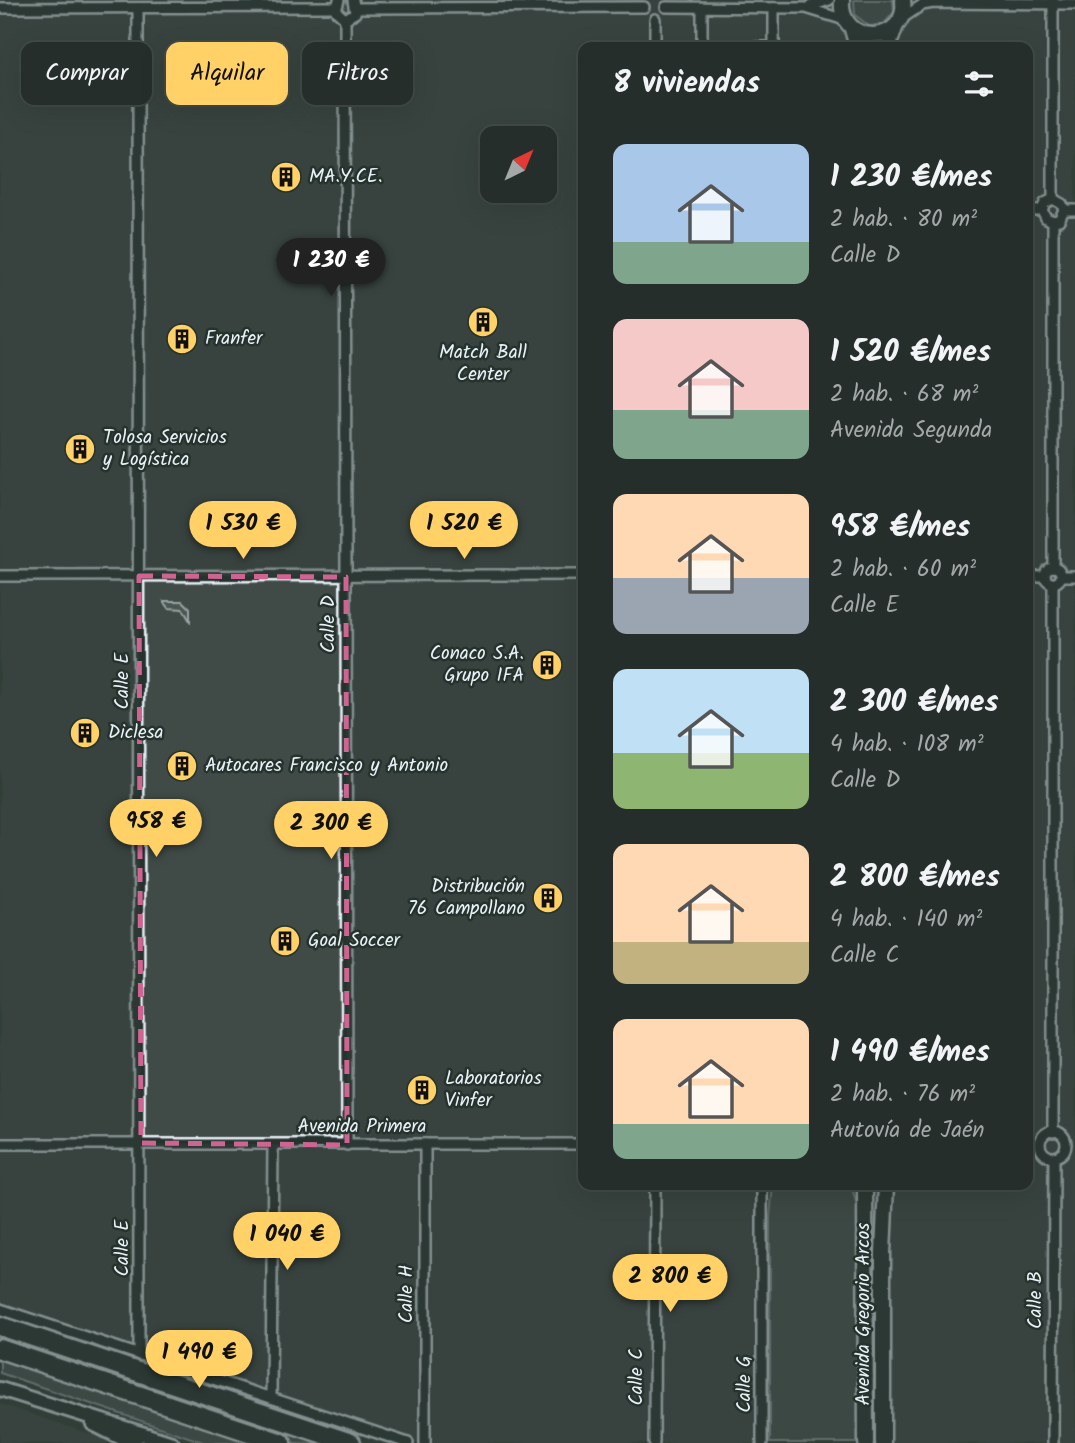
<!DOCTYPE html>
<html lang="es">
<meta charset="utf-8">
<style>
:root{--surface:#262e2b;--page:#323a37;--text:#f1f3f6;--muted:#a4a8a9;--line:#424a47;--accent:#ffd166}
body{margin:0;font-family:Kalam,sans-serif;background:var(--page);color:var(--text);height:100vh;display:flex;flex-direction:column;font-size:26px;white-space:nowrap}
*{box-sizing:border-box;margin:0}
p{font-size:23px;color:var(--muted)}
.icon{flex:none;width:38px;height:38px;fill:none;stroke:currentColor;stroke-width:2;stroke-linecap:round;stroke-linejoin:round}
.map{position:relative;flex:1;overflow:hidden}
.sheet{position:absolute;left:578px;top:42px;width:455px;height:1148px;display:flex;flex-direction:column;background:var(--surface);border-radius:14px;box-shadow:0 7px 28px #0002,0 0 0 2px var(--line)}
.sheet>*{flex:none}
.top-card{position:absolute;left:21px;top:42px;width:452px;height:63px;display:flex;gap:14px}
.needle{width:46px;rotate:43deg}
.fabs{position:absolute;left:480px;top:126px;display:grid;gap:14px}
.fabs a{display:grid;place-items:center;width:77px;height:77px;border-radius:14px;background:var(--surface);box-shadow:0 7px 28px #0002,0 0 0 2px var(--line);font-size:35px}
.price{position:absolute;translate:-50% -60px;padding:0 16px;border-radius:24px;background:var(--accent);color:#111;font-size:23px;line-height:46px;filter:drop-shadow(0 2px 4px #0008)}
.price::after{content:'';position:absolute;left:50%;top:42px;width:21px;height:16px;margin-left:-10px;background:inherit;clip-path:polygon(0 0,100% 0,50% 100%)}
.price.on{background:#222;color:#fff}
ul{padding:0;list-style:none}
li{display:flex;align-items:center;gap:21px;height:175px;padding:0 35px}
li span{display:grid;place-items:center;flex:none;width:196px;height:140px;border-radius:14px;color:#555}
li>.icon{margin-inline-start:auto}
span .icon{width:84px;height:84px;fill:#fffc;stroke-width:1}
li b{font-size:30px}
h2{display:flex;justify-content:space-between;align-items:center;height:84px;padding:0 35px;font-size:30px}
.chip{padding:0 24px;border-radius:14px;background:var(--surface);box-shadow:0 7px 28px #0002,0 0 0 2px var(--line);font-size:24px;line-height:63px}
.chip.on{background:var(--accent);color:#111}
.map>svg:first-child{display:block}
.built{fill:#3f4b46;fill-rule:evenodd}
.green{fill:#495651;stroke:#98a4a4;stroke-width:2}
.lines{fill:none;stroke-linecap:round;stroke-linejoin:round}
.minor-casing{stroke:#e8f1f8;stroke-width:14}
.tertiary-casing{stroke:#e8f1f8;stroke-width:18}
.primary-casing{stroke:#e8f1f8;stroke-width:19}
.motorway-casing{stroke:#e8f1f8;stroke-width:23}
.minor{stroke:#26332d;stroke-width:9}
.tertiary{stroke:#26332d;stroke-width:12}
.primary{stroke:#26332d;stroke-width:14}
.motorway{stroke:#26332d;stroke-width:18}
.marked{fill:none;stroke:#cf6492;stroke-width:5;stroke-dasharray:14 9;stroke-linejoin:round}
.labels{text-anchor:middle;dominant-baseline:central;stroke-width:5;stroke-linejoin:round;paint-order:stroke}
.poi-label{font-size:19px;fill:#e8f1f8;stroke:#26332d;text-anchor:start}
.street-label{font-size:19px;fill:#e8f1f8;stroke:#26332d}
</style>
<div class="map">
<svg width="1075" height="1443" viewBox="0 0 1075 1443">
<rect width="100%" height="100%" fill="#323e39"/>
<filter id="ink" filterUnits="userSpaceOnUse"><feTurbulence type="fractalNoise" baseFrequency=".0143" numOctaves="2"/><feDisplacementMap in="SourceGraphic" scale="14" xChannelSelector="R" yChannelSelector="G"/><feConvolveMatrix kernelMatrix="1 2 1 2 8 2 1 2 1" color-interpolation-filters="sRGB"/></filter>
<g filter="url(#ink)">
<g class="built">
<path d="M0,0H1075V1443H383L0,1314ZM583,47H1027V1185H583ZM492,138H544V191H492Z"/>
<path d="M0,1404L107,1440L111,1443H0Z"/>
</g>
<g class="green">
<path d="M854,0H893L894,12L883,25L869,26L855,15Z"/>
<path d="M164,601H183L190,608V621L183,609L169,608Z"/>
<path d="M773,1185H851L858,1209L859,1443H770V1217Z"/>
<path d="M17,1339L333,1443H295L15,1348L11,1342Z"/>
<path d="M0,1359L225,1434L251,1443H206L0,1373Z"/>
</g>
<g class="lines">
<g class="minor-casing">
<g id="minor">
<path d="M339,0L336,11L345,19"/>
<path d="M1053,0V199"/>
<path d="M811,6L829,0"/>
<path d="M666,7L806,8L845,20"/>
<path d="M0,8L335,7"/>
<path d="M138,8L139,1355"/>
<path d="M357,8L644,7"/>
<path d="M774,8V47"/>
<path d="M345,19L347,1145"/>
<path d="M345,19L355,13L353,0"/>
<path d="M901,19L922,5L933,3L1075,4"/>
<path d="M655,47V19"/>
<path d="M702,47V8"/>
<path d="M734,47H774"/>
<path d="M1027,210H1042"/>
<path d="M1064,210H1075"/>
<path d="M1053,221L1046,218L1042,210L1045,203L1053,199"/>
<path d="M1053,221L1059,220L1064,210L1062,204L1053,199"/>
<circle cx="1053" cy="575" r="8"/>
<path d="M1053,567V221"/>
<path d="M0,576L583,575"/>
<path d="M1027,576H1045"/>
<path d="M1062,576H1075"/>
<circle cx="1053" cy="1144" r="13"/>
<path d="M1053,1132V584"/>
<path d="M0,1144H583"/>
<path d="M762,1185V1443"/>
<path d="M0,1309L408,1443"/>
<path d="M271,1398L273,1145"/>
<path d="M425,1443V1144"/>
<path d="M654,1443L655,1185"/>
<path d="M1053,1443L1054,1157"/>
</g>
</g>
<g class="tertiary-casing">
<g id="tertiary">
<path d="M0,1389L144,1434"/>
<path d="M93,1424L131,1443L140,1434L147,1435L152,1443"/>
<path d="M147,1435L172,1443"/>
</g>
</g>
<g class="primary-casing">
<g id="primary">
<path d="M842,0C838,47 909,46 903,0"/>
<path d="M852,29L857,47"/>
<path d="M888,47L895,28"/>
<path d="M865,1185L866,1443"/>
<path d="M883,1443V1253L886,1185"/>
</g>
</g>
<g class="motorway-casing">
<g id="motorway">
<path d="M0,1326L351,1443"/>
<path d="M0,1349L282,1443"/>
</g>
</g>
<use href="#minor" class="minor"/>
<use href="#tertiary" class="tertiary"/>
<use href="#primary" class="primary"/>
<use href="#motorway" class="motorway"/>
</g>
</g>
<path d="M0 0H1075V1443H0ZM139,576L346,577L347,1145L141,1143Z" fill="#323e39" fill-opacity=".55" fill-rule="evenodd"/>
<path class="marked" d="M139,576L346,577L347,1145L141,1143Z"/>
<defs>
<g id="building-disc" transform="scale(1.575)"><circle r="9.5" fill="#ffd166" stroke="#26332d"/><path d="M-4-6H4V6H1V3H-1V6H-4ZM-2.5-4.3h1.7v1.8h-1.7ZM.8-4.3h1.7v1.8H.8ZM-2.5-1h1.7V.8h-1.7ZM.8-1h1.7V.8H.8Z" fill="#111"/></g>
</defs>
<g fill-rule="evenodd">
<use href="#building-disc" x="286" y="177"/>
<use href="#building-disc" x="483" y="322"/>
<use href="#building-disc" x="182" y="339"/>
<use href="#building-disc" x="80" y="449"/>
<use href="#building-disc" x="547" y="665"/>
<use href="#building-disc" x="85" y="733"/>
<use href="#building-disc" x="182" y="766"/>
<use href="#building-disc" x="548" y="898"/>
<use href="#building-disc" x="285" y="941"/>
<use href="#building-disc" x="422" y="1090"/>
</g>
<g class="labels">
<g class="poi-label">
<text x="309" y="177">MA.Y.CE.</text>
<text x="205" y="339">Franfer</text>
<text x="483" y="353" text-anchor="middle">Match Ball<tspan x="483" dy="22">Center</tspan></text>
<text x="103" y="438">Tolosa Servicios<tspan x="103" dy="22">y Logística</tspan></text>
<text x="524" y="654" text-anchor="end">Conaco S.A.<tspan x="524" dy="22">Grupo IFA</tspan></text>
<text x="108" y="733">Diclesa</text>
<text x="205" y="766">Autocares Francisco y Antonio</text>
<text x="525" y="887" text-anchor="end">Distribución<tspan x="525" dy="22">76 Campollano</tspan></text>
<text x="308" y="941">Goal Soccer</text>
<text x="445" y="1079">Laboratorios<tspan x="445" dy="22">Vinfer</tspan></text>
</g>
<g class="street-label">
<text transform="translate(329 624) rotate(-90)">Calle D</text>
<text transform="translate(123 681) rotate(-90)">Calle E</text>
<text x="362" y="1127">Avenida Primera</text>
<text transform="translate(123 1248) rotate(-90)">Calle E</text>
<text transform="translate(407 1294) rotate(-90)">Calle H</text>
<text transform="translate(1036 1300) rotate(-90)">Calle B</text>
<text transform="translate(864 1314) rotate(-90)">Avenida Gregorio Arcos</text>
<text transform="translate(637 1377) rotate(-90)">Calle C</text>
<text transform="translate(745 1384) rotate(-90)">Calle G</text>
</g>
</g>
</svg>
<div class="fabs">
<a><svg class="needle" viewBox="-14 -14 28 28"><path d="M0-13l5 13h-10z" fill="#e53935"/><path d="M0 13l5-13h-10z" fill="#a4a8a9"/></svg></a>
</div>
<b class="price on" style="left:331px;top:298px">1 230 €</b>
<b class="price" style="left:243px;top:561px">1 530 €</b>
<b class="price" style="left:464px;top:561px">1 520 €</b>
<b class="price" style="left:156px;top:859px">958 €</b>
<b class="price" style="left:331px;top:861px">2 300 €</b>
<b class="price" style="left:287px;top:1272px">1 040 €</b>
<b class="price" style="left:670px;top:1314px">2 800 €</b>
<b class="price" style="left:199px;top:1390px">1 490 €</b>
<div class="top-card">
<a class="chip">Comprar</a>
<a class="chip on">Alquilar</a>
<a class="chip">Filtros</a>
</div>
<section class="sheet">
<h2>8 viviendas<svg class="icon" aria-label="filters" viewBox="0 0 24 24"><path d="M4 7h16M4 17h16"/><circle cx="9" cy="7" r="2"/><circle cx="15" cy="17" r="2"/></svg></h2>
<ul>
<li><span style="background:linear-gradient(#a9c7e8 70%,#7fa58c 0)"><svg class="icon" aria-label="home" viewBox="0 0 24 24"><path d="M3 11l9-7 9 7M6 9v11h12V9"/></svg></span><div><b>1 230 €/mes</b><p>2 hab. · 80 m²</p><p>Calle D</p></div></li>
<li><span style="background:linear-gradient(#f6c9c9 65%,#7fa58c 0)"><svg class="icon" aria-label="home" viewBox="0 0 24 24"><path d="M3 11l9-7 9 7M6 9v11h12V9"/></svg></span><div><b>1 520 €/mes</b><p>2 hab. · 68 m²</p><p>Avenida Segunda</p></div></li>
<li><span style="background:linear-gradient(#ffd9b3 60%,#9aa5b1 0)"><svg class="icon" aria-label="home" viewBox="0 0 24 24"><path d="M3 11l9-7 9 7M6 9v11h12V9"/></svg></span><div><b>958 €/mes</b><p>2 hab. · 60 m²</p><p>Calle E</p></div></li>
<li><span style="background:linear-gradient(#bfe0f5 60%,#8fb573 0)"><svg class="icon" aria-label="home" viewBox="0 0 24 24"><path d="M3 11l9-7 9 7M6 9v11h12V9"/></svg></span><div><b>2 300 €/mes</b><p>4 hab. · 108 m²</p><p>Calle D</p></div></li>
<li><span style="background:linear-gradient(#ffd9b3 70%,#c2b280 0)"><svg class="icon" aria-label="home" viewBox="0 0 24 24"><path d="M3 11l9-7 9 7M6 9v11h12V9"/></svg></span><div><b>2 800 €/mes</b><p>4 hab. · 140 m²</p><p>Calle C</p></div></li>
<li><span style="background:linear-gradient(#ffd9b3 75%,#7fa58c 0)"><svg class="icon" aria-label="home" viewBox="0 0 24 24"><path d="M3 11l9-7 9 7M6 9v11h12V9"/></svg></span><div><b>1 490 €/mes</b><p>2 hab. · 76 m²</p><p>Autovía de Jaén</p></div></li>
</ul>
</section>
</div>
